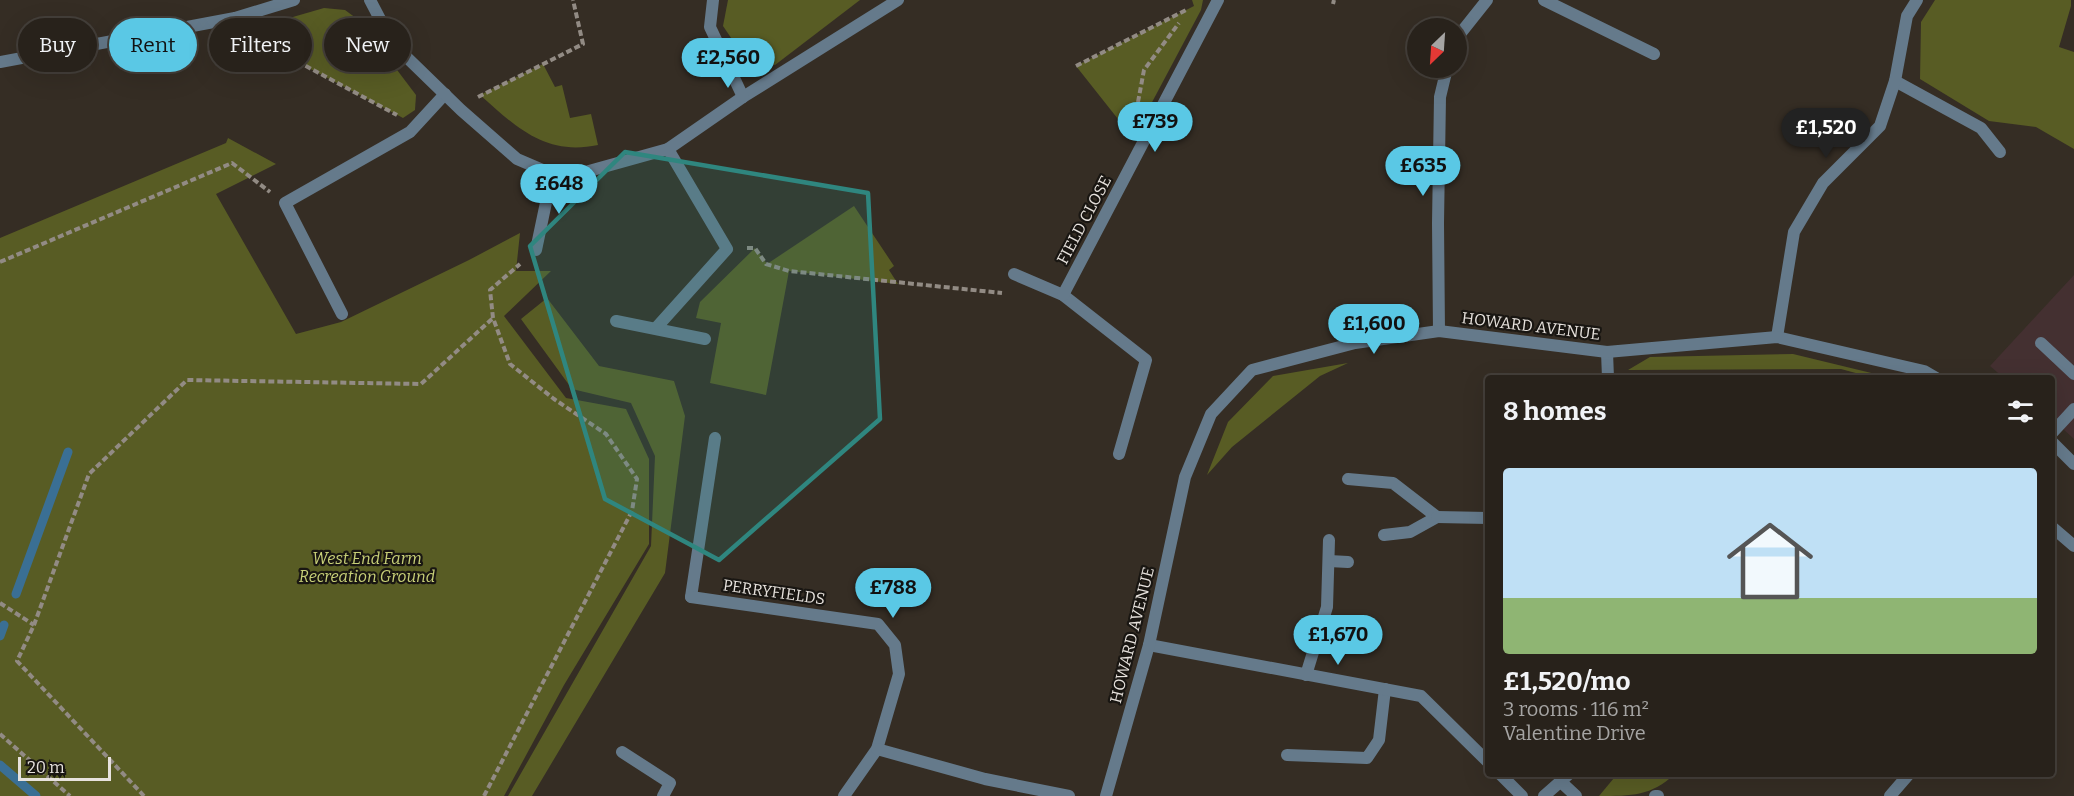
<!DOCTYPE html>
<meta charset="utf-8">
<style>
:root{--surface:#28221b;--page:#342f28;--text:#f1f3f6;--muted:#a5a4a3;--line:#443f3a;--accent:#5ac8e5}
body{margin:0;font-family:Bitter,serif;background:var(--page);color:var(--text);height:100vh;display:flex;flex-direction:column;font-size:22px;white-space:nowrap}
*{box-sizing:border-box;margin:0}
p{font-size:20px;color:var(--muted)}
.icon{flex:none;width:33px;height:33px;fill:none;stroke:currentColor;stroke-width:2;stroke-linecap:round;stroke-linejoin:round}
.map{position:relative;flex:1;overflow:hidden}
.drawer{position:absolute;left:1485px;top:375px;width:570px;height:402px;display:flex;flex-direction:column;background:var(--surface);border-radius:6px;box-shadow:0 6px 24px #0002,0 0 0 2px var(--line)}
.drawer>*{flex:none}
.guide{position:absolute;left:18px;top:18px;width:570px;height:54px;display:flex;gap:12px}
.needle{width:39px;rotate:205deg}
.controls{position:absolute;left:1407px;top:18px;display:grid;gap:12px}
.controls a{display:grid;place-items:center;width:60px;height:60px;border-radius:50%;background:var(--surface);box-shadow:0 6px 24px #0002,0 0 0 2px var(--line);font-size:30px}
.scale{position:absolute;left:18px;bottom:15px;width:93px;box-sizing:border-box;padding-left:6px;border:3px solid #e7e2dd;border-top:0;font-size:16px;line-height:21px;white-space:nowrap;color:#e7e2dd;-webkit-text-stroke:4px #191612;paint-order:stroke}
.price{position:absolute;translate:-50% -51px;padding:0 14px;border-radius:21px;background:var(--accent);color:#111;font-size:20px;line-height:39px;filter:drop-shadow(0 2px 3px #0008)}
.price::after{content:'';position:absolute;left:50%;top:36px;width:18px;height:14px;margin-left:-9px;background:inherit;clip-path:polygon(0 0,100% 0,50% 100%)}
.price.selected{background:#222;color:#fff}
ul{padding:0;list-style:none}
li{display:grid;align-content:center;gap:12px;height:318px;padding:0 18px}
li span{display:grid;place-items:center;height:186px;border-radius:6px;color:#555}
li>.icon{margin-inline-start:auto}
span .icon{width:108px;height:108px;fill:#fffc;stroke-width:1}
li b{font-size:26px}
h2{display:flex;justify-content:space-between;align-items:center;height:72px;padding:0 18px;font-size:26px}
.chip{padding:0 21px;border-radius:27px;background:var(--surface);box-shadow:0 6px 24px #0002,0 0 0 2px var(--line);font-size:21px;line-height:54px}
.chip.selected{background:var(--accent);color:#111}
.map>svg:first-child{display:block}
.commercial{fill:#443031}
.green{fill:#585c24}
.lines{fill:none;stroke-linecap:round;stroke-linejoin:round}
.stream{stroke:#3a6f94;stroke-width:9}
.path{stroke:#928b84;stroke-width:4;stroke-dasharray:6 3;stroke-linecap:butt}
.lane{stroke:#657a8b;stroke-width:12}
.street{stroke:#657a8b;stroke-width:12}
.marked{fill:#2f867f;fill-opacity:0.2;stroke:#2f867f;stroke-width:4.5;stroke-linejoin:round}
.labels{text-anchor:middle;dominant-baseline:central;stroke-width:4.5;stroke-linejoin:round;paint-order:stroke}
.street-label{font-size:16px;fill:#e7e2dd;stroke:#191612}
.park-label{font-size:16px;font-style:italic;fill:#c8d078;stroke:#191612}
</style>
<div class="map">
<svg width="2074" height="796" viewBox="0 0 2074 796">
<rect width="100%" height="100%" fill="#352d24"/>
<path class="commercial" d="M2074,275V439L2052,419V378H2004L1990,366Z"/>
<g class="green">
<path d="M728,0H860L775,65L744,57L723,26Z"/>
<path d="M1192,0H1203L1201,10L1133,138L1076,66L1194,6Z"/>
<path d="M1935,0H2071V6L2059,47L2074,52V149L2036,127L1989,121L1920,79L1921,22Z"/>
<path d="M324,8L345,10L360,21L416,95L415,110L403,118L241,32Z"/>
<path d="M543,64L555,87L562,85L570,118L591,114L598,145C546,156 517,128 480,95Z"/>
<path d="M228,138L276,164L216,194L296,334L341,322L469,260L520,233L516,271H551L504,316L566,398L626,409L649,459V544L564,685L504,796H0V238L226,143Z"/>
<path d="M854,206L894,266L889,270L898,284L789,271L766,395L710,383L721,323L696,318L700,302L755,248L767,264Z"/>
<path d="M547,298L599,366L674,381L685,416L665,573L532,796H508L651,546L655,456L631,403L572,389L521,319Z"/>
<path d="M1793,354L1892,378H1874L1841,369L1628,370L1650,357Z"/>
<path d="M1348,363L1320,376L1232,447L1207,475L1228,422L1273,376Z"/>
<path d="M1611,774H1675C1651,796 1632,796 1599,796L1614,778Z"/>
</g>
<g class="lines">
<g class="stream">
<path d="M16,594L68,452"/>
<path d="M0,636L4,625"/>
<path d="M0,765L36,796"/>
</g>
<g class="path">
<path d="M1333,4L1334,0"/>
<path d="M250,36L397,115"/>
<path d="M1076,66L1188,9"/>
<path d="M478,97L583,44L573,0"/>
<path d="M1138,102L1144,70L1179,23"/>
<path d="M747,248H755L766,264L789,271L1002,293"/>
<path d="M0,262L232,163L270,192"/>
<path d="M0,603L34,625"/>
<path d="M0,734L70,796"/>
<path d="M144,796L17,661L34,625L89,474L187,380L421,384L493,318"/>
<path d="M484,796L632,511L637,479L606,434L554,399L510,364L493,318L490,290L520,264"/>
</g>
<g class="lane">
<path d="M1014,274L1063,295L1146,360L1119,454"/>
<path d="M342,314L285,203L410,132L445,94"/>
<path d="M616,321L705,339"/>
<path d="M656,328L727,249L668,149"/>
<path d="M2041,343L2074,374"/>
<path d="M2052,433L2074,409"/>
<path d="M1348,479L1393,483L1437,517L1410,532L1384,535"/>
<path d="M2052,527L2074,546"/>
<path d="M1329,561L1348,562"/>
<path d="M691,597L715,438"/>
<path d="M1306,675L1327,607L1329,540"/>
<path d="M622,752L670,783L663,796"/>
<path d="M1287,755L1367,758L1379,740L1385,689"/>
<path d="M1561,782L1576,796"/>
<path d="M1544,796L1569,774"/>
<path d="M1655,796H1658"/>
</g>
<g class="street">
<path d="M370,0L393,44L461,110L517,159L552,174L571,176L668,149L743,97L898,0"/>
<path d="M713,0L710,27L743,97"/>
<path d="M1544,0L1654,54"/>
<path d="M1456,39L1487,0"/>
<path d="M0,62L235,18L294,0"/>
<path d="M1895,81L1981,128L2000,152"/>
<path d="M536,250L552,174"/>
<path d="M1063,295L1218,0"/>
<path d="M1439,331L1438,223L1440,97L1447,68"/>
<path d="M1777,337L1794,232L1823,183L1880,126L1895,81L1907,16L1917,0"/>
<path d="M1607,352L1608,378"/>
<path d="M2052,442L2074,464"/>
<path d="M1437,517L1488,518"/>
<path d="M691,597L878,624L895,645L899,674L877,749L844,796"/>
<path d="M1149,645L1421,696L1488,762"/>
<path d="M877,749L985,779L1069,796"/>
<path d="M1500,774L1522,796"/>
<path d="M1106,796L1149,645L1185,477L1211,414L1252,370L1355,343L1439,331L1607,352L1777,337L1924,371L1936,378"/>
<path d="M1890,796L1909,774"/>
</g>
</g>
<path class="marked" d="M625,152L868,193L880,419L719,560L605,499L530,246Z"/>
<g class="labels">
<g class="street-label">
<text transform="translate(1084 220) rotate(-62)">FIELD CLOSE</text>
<text transform="translate(1531 326) rotate(7)">HOWARD AVENUE</text>
<text transform="translate(774 592) rotate(8)">PERRYFIELDS</text>
<text transform="translate(1132 635) rotate(-76)">HOWARD AVENUE</text>
</g>
<g class="park-label">
<text x="367" y="558">West End Farm<tspan x="367" dy="18">Recreation Ground</tspan></text>
</g>
</g>
</svg>
<div class="controls">
<a><svg class="needle" viewBox="-14 -14 28 28"><path d="M0-13l5 13h-10z" fill="#e53935"/><path d="M0 13l5-13h-10z" fill="#a5a4a3"/></svg></a>
</div>
<div class="scale">20 m</div>
<b class="price" style="left:728px;top:89px">£2,560</b>
<b class="price" style="left:1155px;top:153px">£739</b>
<b class="price selected" style="left:1826px;top:159px">£1,520</b>
<b class="price" style="left:1423px;top:197px">£635</b>
<b class="price" style="left:559px;top:215px">£648</b>
<b class="price" style="left:1374px;top:355px">£1,600</b>
<b class="price" style="left:893px;top:619px">£788</b>
<b class="price" style="left:1338px;top:666px">£1,670</b>
<div class="guide">
<a class="chip">Buy</a>
<a class="chip selected">Rent</a>
<a class="chip">Filters</a>
<a class="chip">New</a>
</div>
<section class="drawer">
<h2>8 homes<svg class="icon" aria-label="filters" viewBox="0 0 24 24"><path d="M4 7h16M4 17h16"/><circle cx="9" cy="7" r="2"/><circle cx="15" cy="17" r="2"/></svg></h2>
<ul>
<li><span style="background:linear-gradient(#bfe0f5 70%,#8fb573 0)"><svg class="icon" aria-label="home" viewBox="0 0 24 24"><path d="M3 11l9-7 9 7M6 9v11h12V9"/></svg></span><div><b>£1,520/mo</b><p>3 rooms · 116 m²</p><p>Valentine Drive</p></div></li>
</ul>
</section>
</div>
